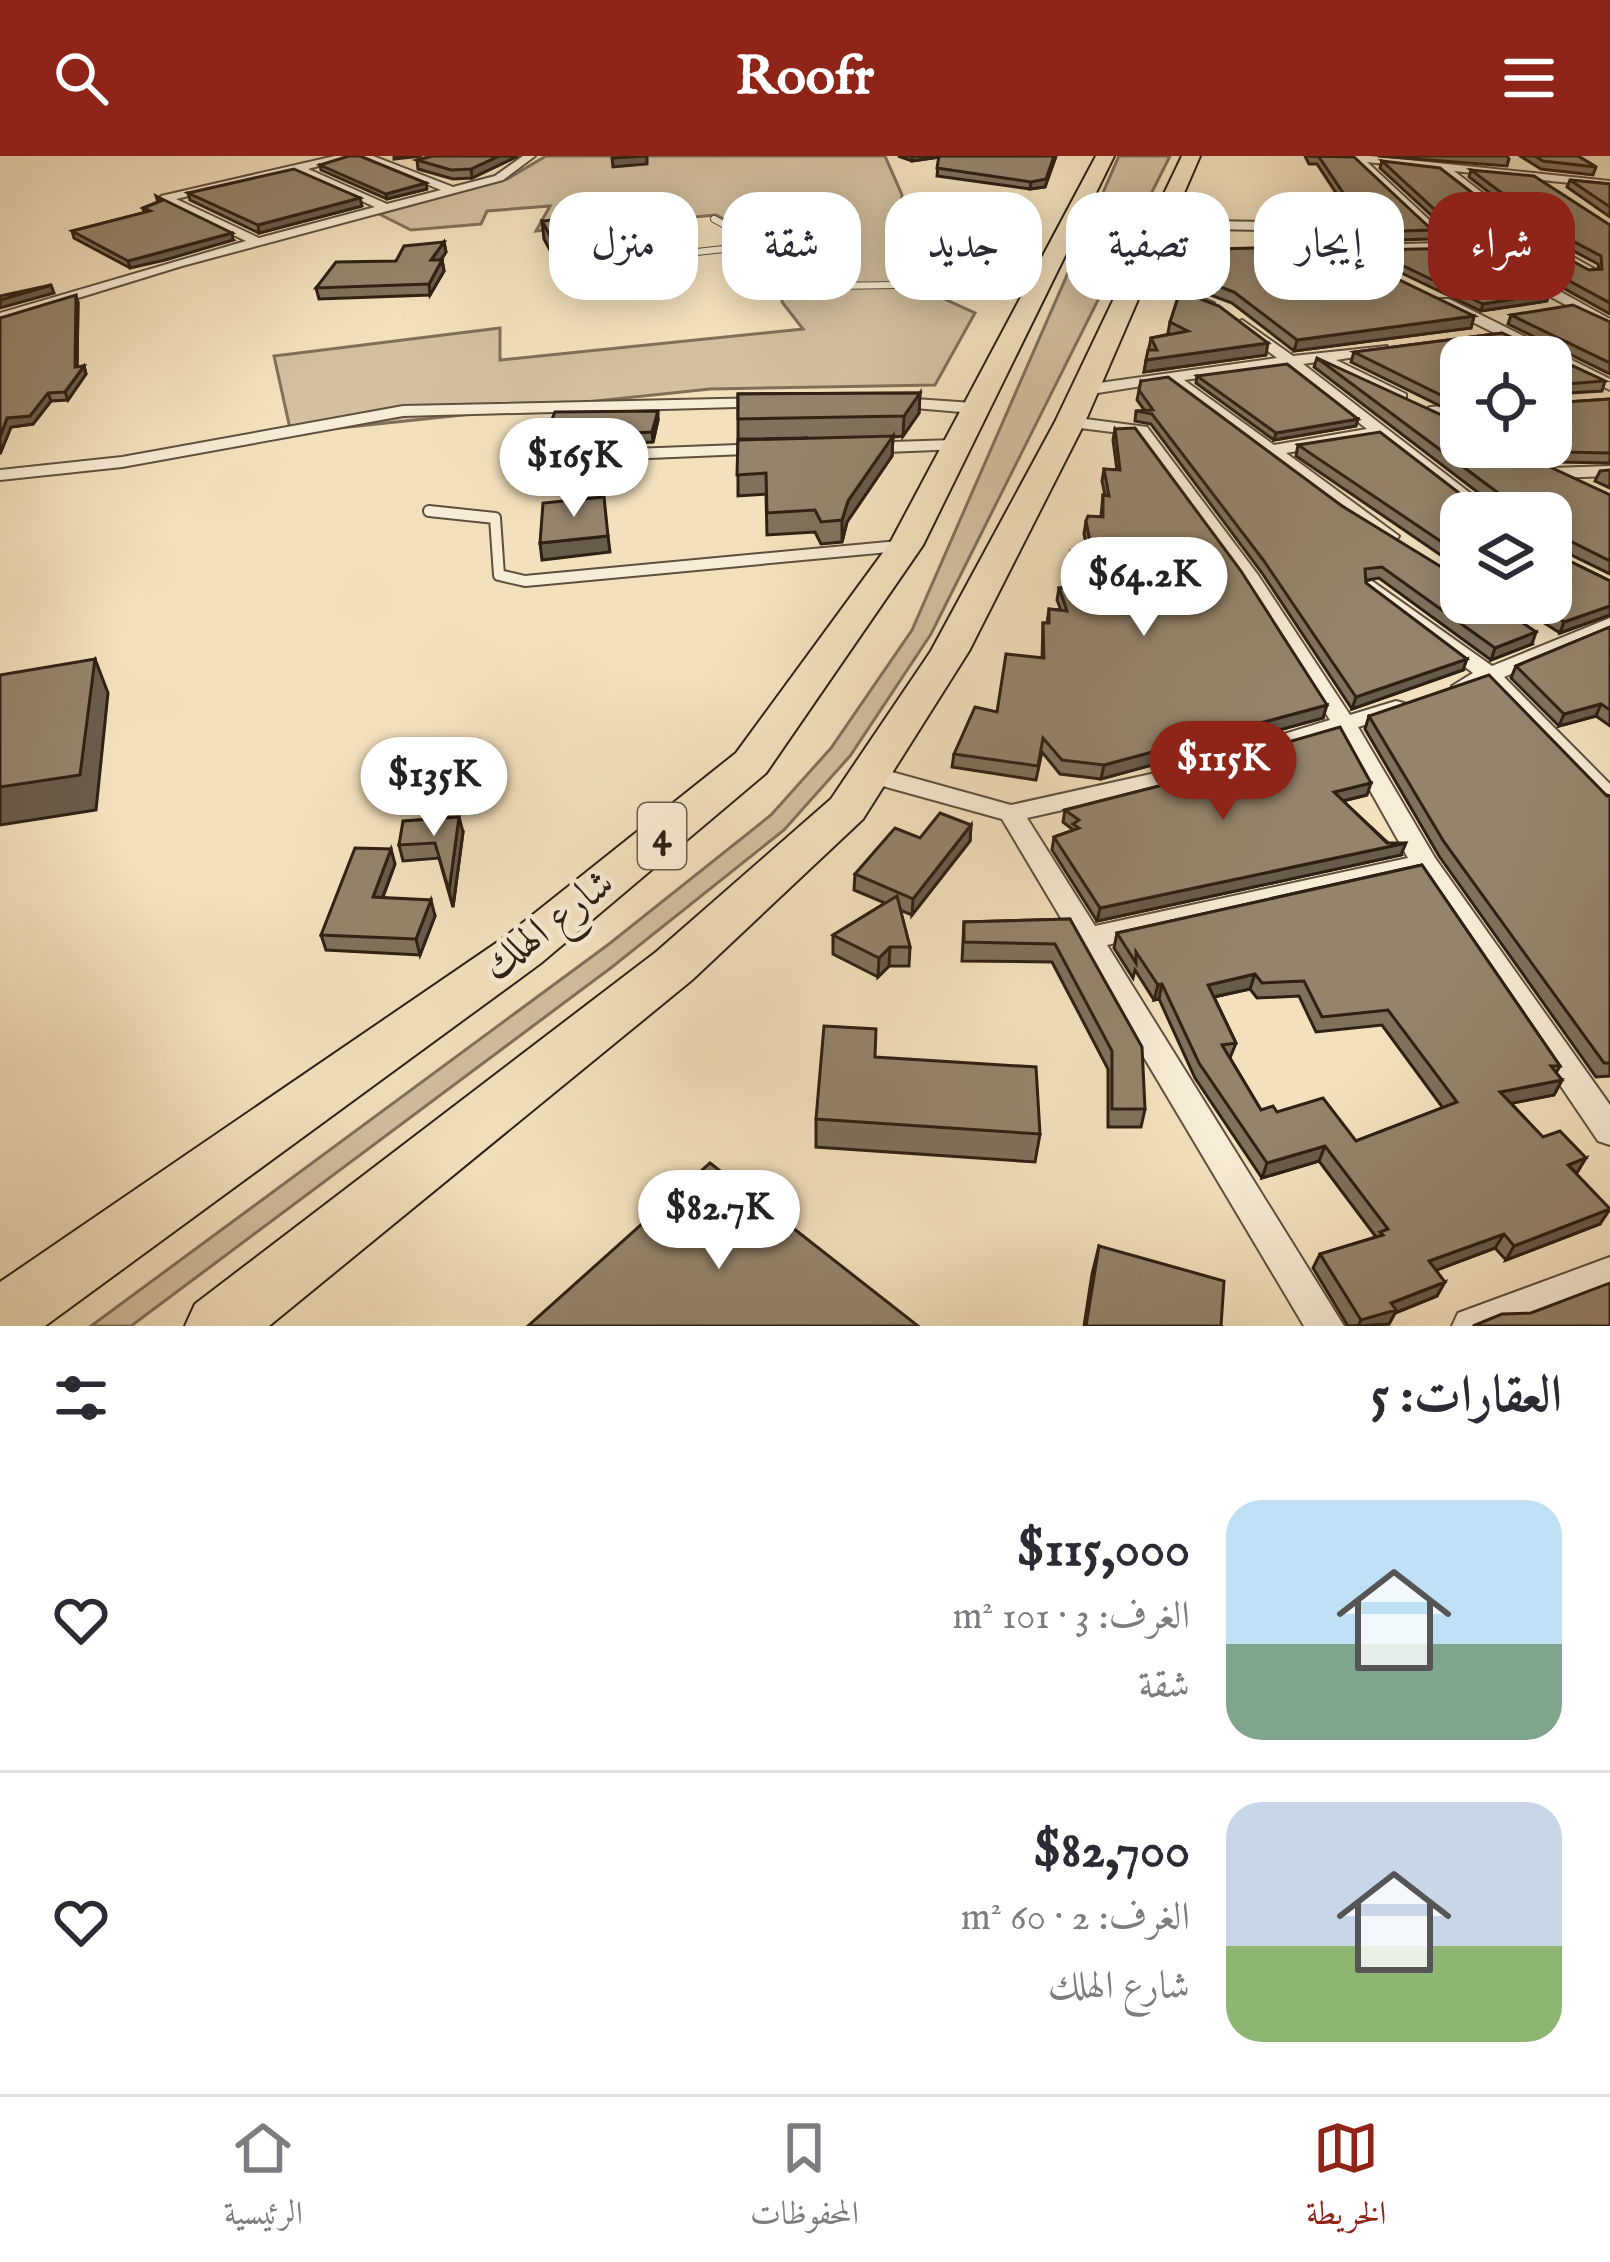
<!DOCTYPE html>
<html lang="ar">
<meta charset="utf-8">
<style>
:root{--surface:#fff;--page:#f2f2f3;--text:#2b2b33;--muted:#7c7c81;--line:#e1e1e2;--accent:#8f2418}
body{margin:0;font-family:"IM FELL English",Amiri,serif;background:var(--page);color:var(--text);direction:rtl;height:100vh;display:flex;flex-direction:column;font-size:45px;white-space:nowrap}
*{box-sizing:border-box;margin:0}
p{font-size:39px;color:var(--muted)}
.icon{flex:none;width:66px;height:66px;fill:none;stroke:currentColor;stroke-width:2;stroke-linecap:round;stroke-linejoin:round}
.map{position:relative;height:1170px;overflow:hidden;direction:ltr}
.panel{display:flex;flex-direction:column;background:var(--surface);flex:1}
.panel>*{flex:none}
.banner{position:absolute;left:36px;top:36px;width:1539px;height:108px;direction:rtl;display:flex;gap:24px}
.buttons{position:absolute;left:1440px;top:180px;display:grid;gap:24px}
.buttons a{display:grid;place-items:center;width:132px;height:132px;border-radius:24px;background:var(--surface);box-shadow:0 6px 30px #0003;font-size:60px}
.price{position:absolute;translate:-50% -102px;padding:0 27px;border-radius:42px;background:#fff;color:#222;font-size:39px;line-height:78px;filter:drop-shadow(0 3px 6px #0008)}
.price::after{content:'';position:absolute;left:50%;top:72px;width:36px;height:27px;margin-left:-18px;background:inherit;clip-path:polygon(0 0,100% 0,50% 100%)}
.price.active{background:var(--accent);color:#fff}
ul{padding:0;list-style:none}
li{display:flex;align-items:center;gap:36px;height:300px;padding:0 48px}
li+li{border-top:3px solid var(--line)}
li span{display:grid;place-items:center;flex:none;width:336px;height:240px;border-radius:36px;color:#555}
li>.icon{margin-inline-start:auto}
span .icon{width:144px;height:144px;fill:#fffc;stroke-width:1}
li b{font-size:51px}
h2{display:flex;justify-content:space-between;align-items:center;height:144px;padding:0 48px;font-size:51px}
.pill{padding:0 42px;border-radius:36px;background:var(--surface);box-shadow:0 6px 30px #0003;font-size:42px;line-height:108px}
.pill.active{background:var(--accent);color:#fff}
header{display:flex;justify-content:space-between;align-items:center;height:156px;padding:0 48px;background:var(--accent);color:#fff;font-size:54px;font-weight:700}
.tabs{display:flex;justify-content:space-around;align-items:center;height:168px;border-top:3px solid var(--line);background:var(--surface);font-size:33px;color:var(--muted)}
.tabs a{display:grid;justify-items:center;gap:6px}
.tabs .active{color:var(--accent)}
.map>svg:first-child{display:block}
.green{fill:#d2c0a1;stroke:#80705a;stroke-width:3}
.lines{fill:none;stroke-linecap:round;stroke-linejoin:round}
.service-far2-casing{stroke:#5f503e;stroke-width:8}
.service-far1-casing{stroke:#5f503e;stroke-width:10}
.service-casing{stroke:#5f503e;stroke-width:14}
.minor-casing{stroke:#5f503e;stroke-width:4}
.trunk-casing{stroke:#2e2013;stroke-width:4}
.service-far2{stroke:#f7ecd5;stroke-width:6}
.service-far1{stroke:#f7ecd5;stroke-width:8}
.service{stroke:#f7ecd5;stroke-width:10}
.minor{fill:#f7ecd5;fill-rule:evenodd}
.trunk{fill:#f3e1be;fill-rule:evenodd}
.wall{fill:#7f725d;stroke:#2e2013;stroke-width:3;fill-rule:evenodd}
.shaded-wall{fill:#685c4c;stroke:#2e2013;stroke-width:3}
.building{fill:#94846c;stroke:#2e2013;stroke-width:3;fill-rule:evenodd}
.labels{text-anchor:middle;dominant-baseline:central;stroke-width:9;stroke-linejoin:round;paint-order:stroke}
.shield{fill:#f7ecd5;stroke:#6a5d4d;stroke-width:3}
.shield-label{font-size:39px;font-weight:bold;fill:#2e2013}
.street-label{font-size:42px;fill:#2e2013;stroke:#f7ecd5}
</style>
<header><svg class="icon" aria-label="menu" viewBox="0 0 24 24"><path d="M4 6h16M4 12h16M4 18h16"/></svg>Roofr<svg class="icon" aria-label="search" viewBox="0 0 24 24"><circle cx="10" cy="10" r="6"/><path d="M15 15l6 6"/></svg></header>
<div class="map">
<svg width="1610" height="1170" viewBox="0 0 1610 1170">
<rect width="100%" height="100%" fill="#f3e1be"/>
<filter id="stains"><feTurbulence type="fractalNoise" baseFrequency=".00167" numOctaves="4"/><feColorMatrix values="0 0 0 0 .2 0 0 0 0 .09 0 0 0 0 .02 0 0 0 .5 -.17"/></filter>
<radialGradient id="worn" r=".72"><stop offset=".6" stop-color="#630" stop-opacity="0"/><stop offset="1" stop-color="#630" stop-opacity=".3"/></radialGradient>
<g class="green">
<path d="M546,0H885L902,39L893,100L912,103L911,121L929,136L975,157L935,229L710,233L291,277L274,200L500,172V204L803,173L782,146L783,123L756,80L716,59L536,75L550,50L487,55L481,68L411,74L379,58L507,23Z"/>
<path d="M1119,0H1170L931,478L850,600L784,674L612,811L131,1170H91L609,788L771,659L831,592L912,474Z"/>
</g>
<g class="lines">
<g class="service-far2-casing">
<g id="service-far2">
<path d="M714,63L747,81L773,131L955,128L1023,133"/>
<path d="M615,105L751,90"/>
</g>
</g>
<g class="service-far1-casing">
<g id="service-far1">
<path d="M773,130H830"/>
<path d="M983,130L1035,134"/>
</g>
</g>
<g class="service-casing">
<path id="service" d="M429,355L495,362L499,419L525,425L899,390"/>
</g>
<g class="minor-casing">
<g id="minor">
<path d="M335,0H354L308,13L387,48L441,34L359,0H373L453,31L495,20L523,0H535L503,24L182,110L0,166V157L246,85L161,44V40ZM296,15L375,51L259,82L176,43Z"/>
<path d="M1335,0H1370L1610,25V31L1454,15L1545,85L1598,115L1586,118L1539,92L1483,93L1610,163V173L1465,94L1347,96L1359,103L1353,107L1264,74L1158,72L1152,68L1158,64L1266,66L1331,90L1440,87L1354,5ZM1367,6L1440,14L1529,85L1454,87Z"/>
<path d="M1131,116H1141L1214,147L1202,150L1131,122Z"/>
<path d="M1439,143H1449L1610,223V234L1551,205V201H1542L1439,149Z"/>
<path d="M1242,164L1293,200L1387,190V196L1336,204L1406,238V244H1394L1317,206L1303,208L1496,357H1475L1378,281L1286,297L1399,380L1396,384H1382L1167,226L1085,239L1077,234L1085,229L1277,202L1237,171L1235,168ZM1287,210L1367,273L1274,289L1184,224Z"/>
<path d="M886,241L973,247L981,252L973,257L880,249V243Z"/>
<path d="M767,242L775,247L773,250L403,260L122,311L0,324V314L122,301L403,250Z"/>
<path d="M1461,249V259L1430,261L1422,256L1430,251Z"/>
<path d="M1070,261L1147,271L1258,419L1350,559L1396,545L1404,547L1408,552L1404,557L1358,571L1435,702L1610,949V989L1598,985L1418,719L1107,789L1344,1170H1304L1002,663L861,624L858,618L870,610L1011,649L1160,616L1330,564L1242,425L1136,279L1064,270L1062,266ZM1338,577L1408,702L1095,770L1027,662L1173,629Z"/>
<path d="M955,284L961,285V293L861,297L852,292L861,287Z"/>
<path d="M767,288L776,293L773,297L528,307L519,302L528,297Z"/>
<path d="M1610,310V320L1553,322L1544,317L1553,312Z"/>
<path d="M1372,425L1492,510L1610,462V476L1504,521L1610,628V651L1601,649L1486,528L1463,537L1455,535L1452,530L1473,517L1365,435V427Z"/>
<path d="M1610,1101V1135L1518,1170H1452L1458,1157Z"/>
</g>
</g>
<g class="trunk-casing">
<g id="trunk">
<path d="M1096,0H1114L923,389L766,617L541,807L45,1170H0V1126L505,781L736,597L890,387Z"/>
<path d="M1182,0H1200L1085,266L969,495L863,663L692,824L269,1170H185L195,1148L656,796L831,643L931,495L1055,266Z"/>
</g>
</g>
<use href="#service-far2" class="service-far2"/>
<use href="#service-far1" class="service-far1"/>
<use href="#service" class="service"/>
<use href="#minor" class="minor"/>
<use href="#trunk" class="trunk"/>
</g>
<g class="wall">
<path d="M433,0H518L472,22L453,23L418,13L417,4Z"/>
<path d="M898,0H1056L1045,31L1030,33L937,20L939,1L912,5Z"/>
<path d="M1305,0H1349L1432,74L1429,83L1365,85L1359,78L1361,70H1363L1346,52L1317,8H1309Z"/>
<path d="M1378,0H1507L1509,3L1507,10Z"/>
<path d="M1520,0H1578L1596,11L1593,19L1541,13Z"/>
<path d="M1382,5L1519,73L1517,81L1456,82L1380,12Z"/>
<path d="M320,9L427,33L387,43L321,14Z"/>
<path d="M1471,14L1610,69V158L1500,97L1503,89L1589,114L1599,113L1598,108L1547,81L1469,21Z"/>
<path d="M1570,24L1610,28V61L1567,31Z"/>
<path d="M188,37L362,50L259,77L190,44Z"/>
<path d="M156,40L233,84L130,112L74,82L72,75L144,57L143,52L158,46Z"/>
<path d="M542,65L648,94L558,109L544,83Z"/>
<path d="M444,86L446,96L441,104H442L444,115L430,139L319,143L316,132L396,105Z"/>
<path d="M1219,93L1474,160L1471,172L1294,195L1232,147L1184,129L1186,118L1218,98Z"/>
<path d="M1370,94L1547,145L1481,155L1368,101Z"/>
<path d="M78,147L77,211L84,210L86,218L68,244L51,245L33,268L11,271L0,298V162Z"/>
<path d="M1511,159L1610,166V218L1508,168Z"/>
<path d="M1170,166L1266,199L1144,216L1151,182L1170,178L1168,177Z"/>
<path d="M1502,177L1605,225L1602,235L1553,238L1552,247L1610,243V307L1557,306L1525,291H1551V201H1461V260L1351,206L1354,196Z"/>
<path d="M1317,202L1461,291L1610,339V418L1553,390V397L1610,425V459L1560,477L1513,447H1551L1461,357V413L1296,300L1298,289L1476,350L1497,351L1314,211Z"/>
<path d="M1197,220L1356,270L1274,284L1196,227Z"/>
<path d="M1141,225L1342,350L1532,488L1491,504L1379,422L1366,424V427L1463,514L1352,553L1262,417L1151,268L1135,265L1136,255H1145L1137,244Z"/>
<path d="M920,237L919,257L903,280L893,281L892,300L847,366L842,386L821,388L815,376L767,379L766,338L738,340V284L808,282L738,283V238Z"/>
<path d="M658,264L653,286L545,292L544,282Z"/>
<path d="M1115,273L1323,562L1101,623L1060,618L1042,596L1036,624L952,611L954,598L997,556L1042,502L1043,467H1047L1049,453L1061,454L1057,444L1059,432H1066L1088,396L1084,378L1086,365L1101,360L1103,339H1105L1102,325L1104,313L1117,314L1113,284Z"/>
<path d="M1610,314V332L1595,325L1600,315Z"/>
<path d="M1610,471V570L1596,560L1559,570L1511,522L1516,510Z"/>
<path d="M1369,560L1610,640V920L1596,921L1439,700L1365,573Z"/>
<path d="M1174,619L1367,639L1343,645L1401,699L1097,765L1052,694L1054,681L1072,675V673L1063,666L1065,654L1172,627Z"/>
<path d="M971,669L970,685L912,759L900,754L910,791L909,810H889L878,821L833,798V779L885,747L854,734L855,718L920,682Z"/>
<path d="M463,676L453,751L439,702L403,705L399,689Z"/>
<path d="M395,708L383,741L435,760L420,799L326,794L321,779Z"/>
<path d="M1422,709L1560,910L1556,917L1562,924L1554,939L1511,947L1576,1018L1600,1068L1506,1104L1495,1092L1436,1114L1437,1140L1395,1157L1389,1168L1348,1170L1313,1112L1320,1098L1376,1081L1319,1005L1262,1022L1195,922L1159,843L1154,844L1135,814L1133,822L1114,792L1117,777ZM1250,833L1257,842L1299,840L1316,876L1382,869L1443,952L1356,985L1277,956L1261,954L1230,902L1236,887L1214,841Z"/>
<path d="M1070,763L1145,953L1141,971H1108V913L1052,806L962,805L964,766Z"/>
<path d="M875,901L1040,978L1035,1006L816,991V963Z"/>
<path d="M1099,1090L1221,1170H1084L1092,1118Z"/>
</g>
<g class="shaded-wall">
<path d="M394,0H422L394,3Z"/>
<path d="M499,0H518L472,22L471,13Z"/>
<path d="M647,0V8L613,11L612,2Z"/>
<path d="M912,0L940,1L912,5Z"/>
<path d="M1054,0H1056L1045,31L1030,33L1031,26Z"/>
<path d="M426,27L427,33L387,43L386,38Z"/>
<path d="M360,42L362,50L259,77L258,69Z"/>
<path d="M647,76L648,94L558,109L556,91Z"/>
<path d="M232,77L233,84L165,104L130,112L128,105Z"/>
<path d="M444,86L446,96L433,115L431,104Z"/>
<path d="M442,104L444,115L430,139L429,128Z"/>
<path d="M51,129L54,137L0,152V144Z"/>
<path d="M1549,137L1547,145L1481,155L1483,148Z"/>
<path d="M76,139L78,147L77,219L75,211Z"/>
<path d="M1474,160L1471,172L1294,195L1297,184Z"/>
<path d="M1268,187L1266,199L1144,216L1146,204Z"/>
<path d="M84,210L86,218L68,244L65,236Z"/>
<path d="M48,237L51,245L33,268L11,271L0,298V281L7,262Z"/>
<path d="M920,237L919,257L903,280L904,260Z"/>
<path d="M658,255V264L653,286L652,276Z"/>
<path d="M1358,263L1356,270L1274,284L1276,277Z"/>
<path d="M893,280L892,300L847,366L842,386V364L848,345Z"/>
<path d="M608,380L610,396L542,404L540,387Z"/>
<path d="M1610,450V459L1560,477L1564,466Z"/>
<path d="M1536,476L1532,488L1491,504L1495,492Z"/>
<path d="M95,503L108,537L96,654L0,669V631Z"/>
<path d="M1467,503L1463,514L1352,553L1356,541Z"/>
<path d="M1601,548L1596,560L1559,570L1564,558Z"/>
<path d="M1327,549L1323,562L1101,623L1104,609Z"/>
<path d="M1371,627L1367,639L1330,648L1334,636Z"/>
<path d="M459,661L463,676L453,751L449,735Z"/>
<path d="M971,669L970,685L912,759L913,743Z"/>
<path d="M1406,687L1401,699L1097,765L1100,752Z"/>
<path d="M391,693L395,708L377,756L373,741Z"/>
<path d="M431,744L435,760L420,799L416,783Z"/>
<path d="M890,791L889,810L878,821L879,802Z"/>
<path d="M1255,818L1250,833L1204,843L1208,829Z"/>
<path d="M1162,828L1159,843L1154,844L1158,829Z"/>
<path d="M1562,924L1554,939L1493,951L1500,936Z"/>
<path d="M1325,990L1319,1005L1262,1022L1267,1007Z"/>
<path d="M1586,1002L1577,1017L1568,1009Z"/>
<path d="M1610,1053L1600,1068L1506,1104L1514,1090Z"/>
<path d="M1504,1078L1495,1092L1421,1120L1429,1105Z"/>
<path d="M1445,1126L1437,1140L1395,1157L1389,1168L1358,1170L1361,1164L1391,1147Z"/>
</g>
<g class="building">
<path d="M349,0H360L426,27L386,38L320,9Z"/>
<path d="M433,0H499L471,13L451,14L417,4Z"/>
<path d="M939,0H1054L1046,23L1031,26L937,12Z"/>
<path d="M1310,0L1354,1L1432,74L1368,76L1361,70H1373L1348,44L1319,1Z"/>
<path d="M1535,0H1578L1596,11L1543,5Z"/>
<path d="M1382,5L1440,12L1519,73L1458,75Z"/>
<path d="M294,13L360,42L258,69L188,37Z"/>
<path d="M1471,14L1534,20L1610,69V147L1503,89L1541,88L1589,114L1602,113L1601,100L1550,73Z"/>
<path d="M1570,24L1610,28V51Z"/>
<path d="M156,40L232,77L128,105L72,75L150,55L143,52L161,45Z"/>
<path d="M632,57L647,76L556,91L542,65Z"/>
<path d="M444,86L431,104H442L429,128L316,132L336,106L396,105L404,90Z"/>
<path d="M1329,90L1474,160L1297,184L1234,136L1186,118L1191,101L1226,98L1219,93Z"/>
<path d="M1466,92L1549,137L1483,148L1370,94Z"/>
<path d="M51,129L0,144V140Z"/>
<path d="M1180,135L1219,150L1268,187L1146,204L1148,194H1157L1151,182L1188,175L1170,166Z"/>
<path d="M76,139L75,211L84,210L65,236L48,237L30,260L7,262L0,281V162Z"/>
<path d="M1573,149L1610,166V207L1511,159Z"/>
<path d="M1502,177L1605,225L1554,229L1552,247L1610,243V297L1561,296L1550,291L1551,201H1461V249L1354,196Z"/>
<path d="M1317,202L1461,268V291H1507L1610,339V405L1552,376L1553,397L1610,425V450L1564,466L1535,447H1551V357H1461V399L1298,289L1380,276L1476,350L1500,351L1504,347L1501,339Z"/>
<path d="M1287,208L1358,263L1276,277L1197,220Z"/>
<path d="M1168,221L1342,350L1461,423V447H1494L1536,476L1495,492L1382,411L1365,413L1366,427L1467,503L1356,541L1264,405L1152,258L1136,255L1153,254L1139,234L1141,225Z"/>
<path d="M920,237L904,260L738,263V238Z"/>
<path d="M658,255L652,276L544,282L555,256Z"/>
<path d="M1135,272L1241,415L1327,549L1104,609L1062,604L1043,582L1038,610L954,598L975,551L997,556L1006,498L1044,502L1043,467H1049V453L1067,455L1059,432H1067L1071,395L1092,396L1086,365L1088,360L1103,361V339L1109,340L1104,313L1120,314L1115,273Z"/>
<path d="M893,280L848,345L842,364L821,366L815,354L767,357L766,317L737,319L738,284Z"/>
<path d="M604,341L608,380L540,387L543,347Z"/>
<path d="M1610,471V554L1601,548L1564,558L1516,510Z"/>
<path d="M95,503L80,619L0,631V519Z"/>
<path d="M1489,519L1607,640H1610V907H1604L1444,686L1369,560Z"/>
<path d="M1340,571L1371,627L1334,636L1387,687H1406L1100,752L1054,681L1079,672L1073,668L1079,664L1065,654L1194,621L1174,619Z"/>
<path d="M940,657L971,669L913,743L855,718L895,672L920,682Z"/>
<path d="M459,661L449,735L435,687L399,689L403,665Z"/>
<path d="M355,692L391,693L373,741L431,744L416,783L321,779Z"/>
<path d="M1422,709L1560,910H1551L1562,924L1500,936L1543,981L1560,975L1586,1002L1568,1009L1610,1053L1514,1090L1504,1078L1429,1105L1445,1126L1391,1147L1396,1154L1361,1164L1320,1098L1383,1079L1380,1076L1388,1073L1325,990L1267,1007L1199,907L1162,828L1158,829L1136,796V807L1117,777ZM1255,818L1262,827L1304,825L1322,861L1388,854L1457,946L1356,985L1323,942L1277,956L1273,950L1261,954L1222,889L1236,887L1208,829Z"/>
<path d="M897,740L910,791H890L879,802L833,779Z"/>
<path d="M1070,763L1142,891L1145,953H1112V895L1055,788L964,786V766Z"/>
<path d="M824,870L876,873L875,901L1036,911L1040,978L816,963Z"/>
<path d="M710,1007L918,1170H528Z"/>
<path d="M1099,1090L1224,1125L1221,1170H1086Z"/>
<path d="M1610,1127V1170H1473L1502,1158L1531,1157Z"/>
</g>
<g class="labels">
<rect class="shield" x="638" y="647" width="48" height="66" rx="9"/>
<g class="shield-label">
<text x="662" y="680">4</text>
</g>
<g class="street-label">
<text transform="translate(549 770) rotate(-38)">شارع الهلك</text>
</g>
</g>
<rect width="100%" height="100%" filter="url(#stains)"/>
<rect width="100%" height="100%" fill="url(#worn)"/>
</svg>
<div class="buttons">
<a><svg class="icon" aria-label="locate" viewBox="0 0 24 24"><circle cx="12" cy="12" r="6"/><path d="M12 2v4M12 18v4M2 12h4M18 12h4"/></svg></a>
<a><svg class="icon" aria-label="layers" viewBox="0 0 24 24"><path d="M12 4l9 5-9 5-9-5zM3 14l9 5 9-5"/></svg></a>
</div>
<b class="price" style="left:574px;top:364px">$165K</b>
<b class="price" style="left:1144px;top:483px">$64.2K</b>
<b class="price active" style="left:1223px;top:667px">$115K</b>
<b class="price" style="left:434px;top:683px">$135K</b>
<b class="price" style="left:719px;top:1116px">$82.7K</b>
<div class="banner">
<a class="pill active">شراء</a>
<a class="pill">إيجار</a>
<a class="pill">تصفية</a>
<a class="pill">جديد</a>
<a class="pill">شقة</a>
<a class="pill">منزل</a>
</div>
</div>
<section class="panel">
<h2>العقارات: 5<svg class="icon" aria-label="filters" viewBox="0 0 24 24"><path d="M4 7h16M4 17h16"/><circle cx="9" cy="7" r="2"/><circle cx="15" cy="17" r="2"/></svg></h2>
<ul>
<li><span style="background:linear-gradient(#bfe0f5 60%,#7fa58c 0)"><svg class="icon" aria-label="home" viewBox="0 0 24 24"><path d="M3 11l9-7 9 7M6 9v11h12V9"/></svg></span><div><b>$115,000</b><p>الغرف: 3 · 101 m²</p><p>شقة</p></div><svg class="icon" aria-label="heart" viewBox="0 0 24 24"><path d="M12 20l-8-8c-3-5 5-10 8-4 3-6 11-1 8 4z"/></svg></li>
<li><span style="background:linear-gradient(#c9d6e8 60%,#8fb573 0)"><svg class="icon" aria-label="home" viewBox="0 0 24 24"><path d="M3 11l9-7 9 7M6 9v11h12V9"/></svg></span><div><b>$82,700</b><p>الغرف: 2 · 60 m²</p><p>شارع الهلك</p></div><svg class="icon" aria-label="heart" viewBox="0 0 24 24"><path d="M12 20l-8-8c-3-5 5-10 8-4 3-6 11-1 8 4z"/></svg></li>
</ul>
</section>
<nav class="tabs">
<a class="active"><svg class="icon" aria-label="map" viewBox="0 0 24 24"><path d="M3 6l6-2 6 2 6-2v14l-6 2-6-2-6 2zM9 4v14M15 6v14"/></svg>الخريطة</a>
<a><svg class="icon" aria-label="saved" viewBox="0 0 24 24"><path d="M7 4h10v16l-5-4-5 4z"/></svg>المحفوظات</a>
<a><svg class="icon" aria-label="home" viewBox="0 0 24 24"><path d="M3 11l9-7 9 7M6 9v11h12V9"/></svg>الرئيسية</a>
</nav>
